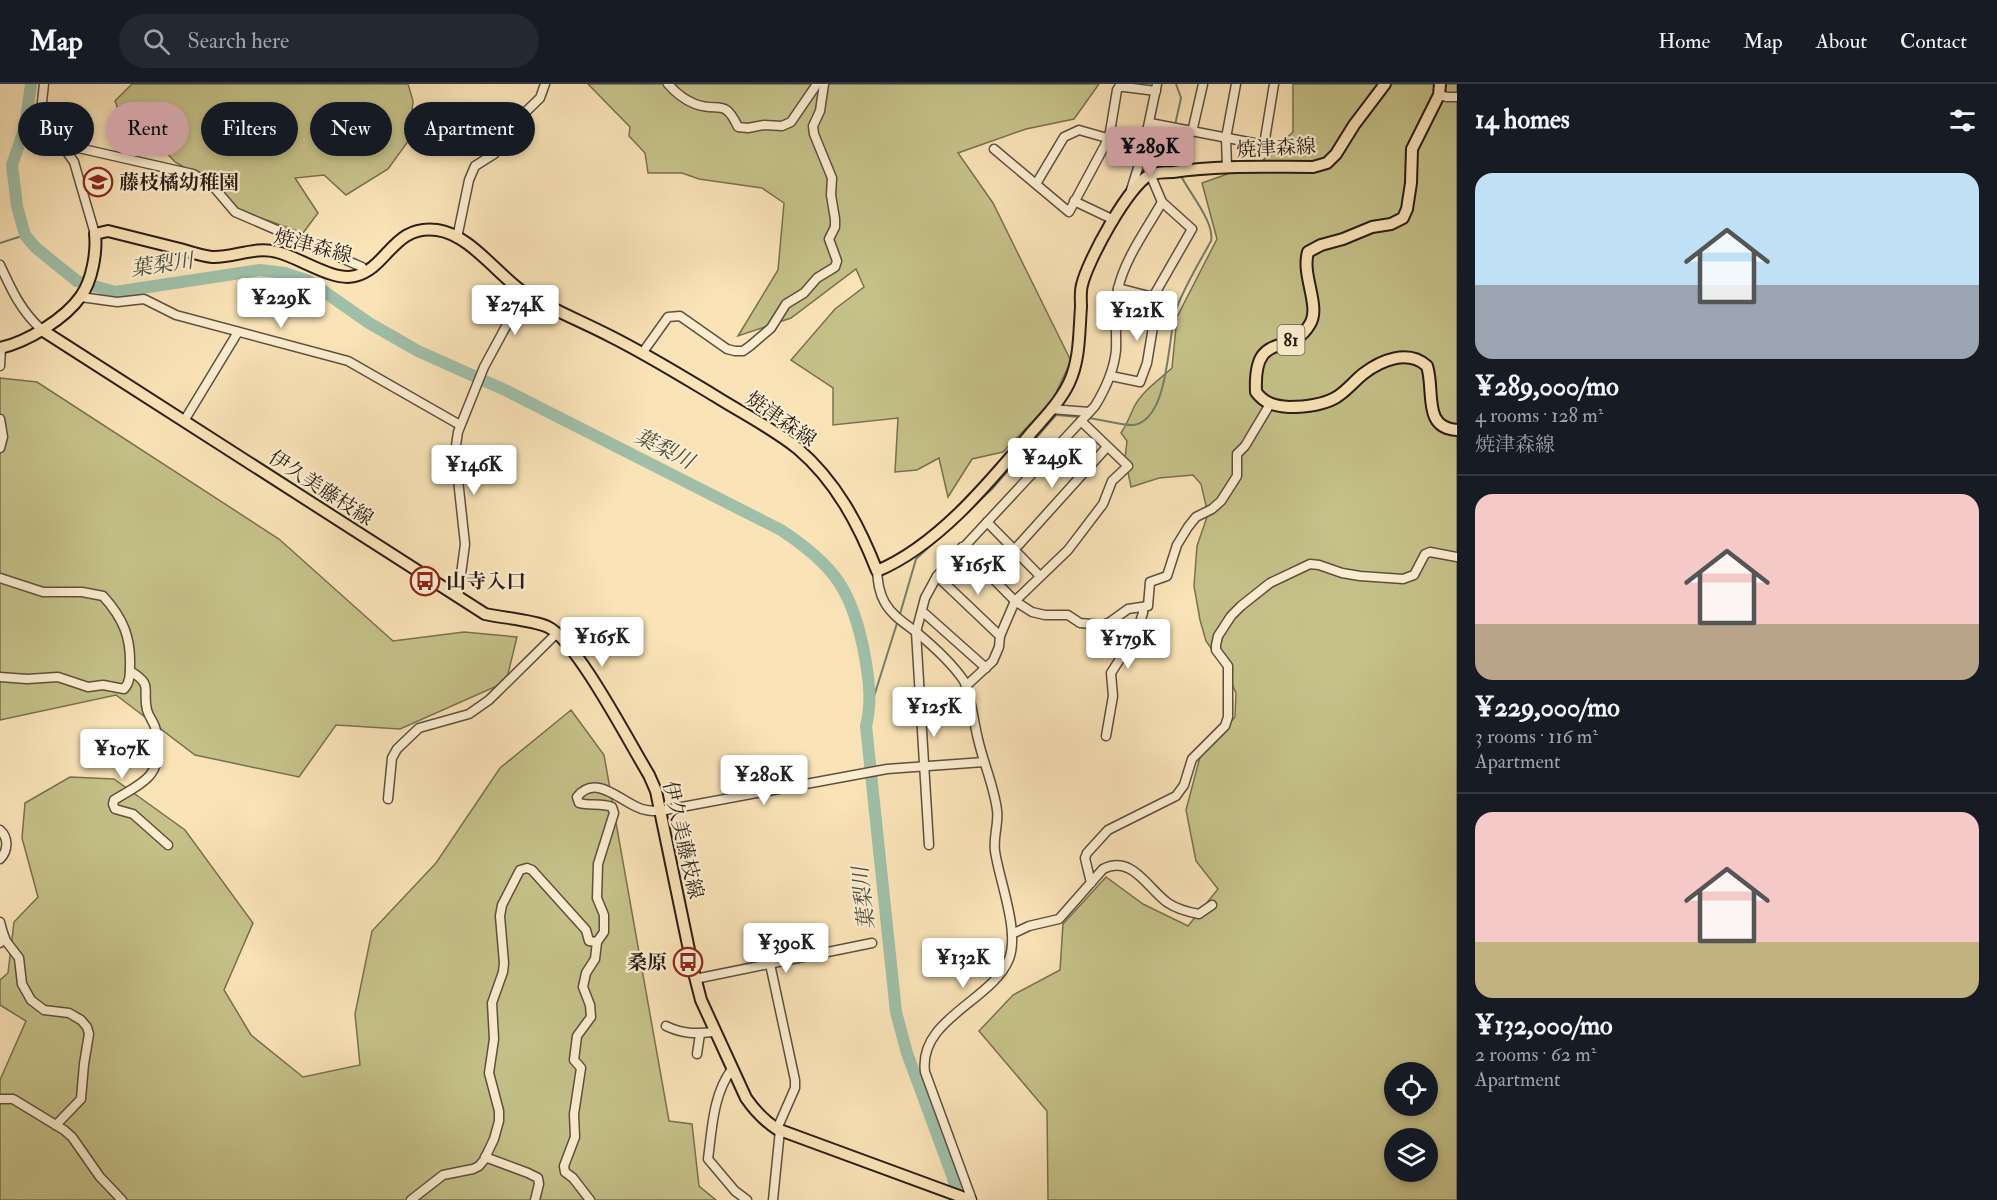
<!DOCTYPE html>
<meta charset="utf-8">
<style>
:root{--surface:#171b24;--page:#242831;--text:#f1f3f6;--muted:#9ea1a6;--line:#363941;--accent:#c59692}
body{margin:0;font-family:"IM FELL Double Pica","Noto Serif JP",serif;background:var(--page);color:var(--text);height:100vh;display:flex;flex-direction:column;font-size:22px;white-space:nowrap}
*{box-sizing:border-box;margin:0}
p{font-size:20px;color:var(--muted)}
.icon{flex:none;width:33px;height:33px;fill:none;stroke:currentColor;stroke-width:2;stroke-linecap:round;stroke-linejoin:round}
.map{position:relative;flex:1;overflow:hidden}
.side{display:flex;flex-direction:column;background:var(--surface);width:540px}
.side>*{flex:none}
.top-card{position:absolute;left:18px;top:18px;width:570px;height:54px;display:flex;gap:12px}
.fabs{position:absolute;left:1384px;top:978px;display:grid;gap:12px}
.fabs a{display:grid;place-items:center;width:54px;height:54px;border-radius:50%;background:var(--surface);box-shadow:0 3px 9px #0003;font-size:30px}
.price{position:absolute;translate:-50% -51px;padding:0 14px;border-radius:6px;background:#fff;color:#222;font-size:20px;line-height:39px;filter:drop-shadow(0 2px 3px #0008)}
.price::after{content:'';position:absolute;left:50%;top:36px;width:18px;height:14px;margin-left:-9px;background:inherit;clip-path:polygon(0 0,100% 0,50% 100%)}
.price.current{background:var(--accent);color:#111}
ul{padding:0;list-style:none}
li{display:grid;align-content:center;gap:12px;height:318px;padding:0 18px}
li+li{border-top:2px solid var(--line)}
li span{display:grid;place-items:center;height:186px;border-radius:18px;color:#555}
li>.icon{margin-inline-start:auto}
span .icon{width:108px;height:108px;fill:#fffc;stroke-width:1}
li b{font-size:26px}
h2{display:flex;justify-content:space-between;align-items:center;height:72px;padding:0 18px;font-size:26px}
.chip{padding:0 21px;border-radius:27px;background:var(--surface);box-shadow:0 3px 9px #0003;font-size:21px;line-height:54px}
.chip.current{background:var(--accent);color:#111}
header{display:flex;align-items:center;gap:36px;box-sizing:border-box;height:84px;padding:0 30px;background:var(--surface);border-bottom:2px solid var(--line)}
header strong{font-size:28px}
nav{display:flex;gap:33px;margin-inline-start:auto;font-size:21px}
.search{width:420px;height:54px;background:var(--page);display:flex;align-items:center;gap:15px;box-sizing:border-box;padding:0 21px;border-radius:33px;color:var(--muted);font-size:22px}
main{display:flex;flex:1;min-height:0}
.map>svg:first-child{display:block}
.green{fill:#c5c189;stroke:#787050;stroke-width:1.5;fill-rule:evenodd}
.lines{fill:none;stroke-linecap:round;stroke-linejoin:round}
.stream{stroke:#707f6e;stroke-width:2}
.river{stroke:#9fbfa8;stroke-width:12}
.minor-casing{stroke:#5e4f3f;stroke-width:11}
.major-casing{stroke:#2a1e17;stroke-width:14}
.minor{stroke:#fbedd0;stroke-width:8}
.major{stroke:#f9e3b7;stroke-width:10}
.labels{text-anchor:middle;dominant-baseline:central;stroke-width:4.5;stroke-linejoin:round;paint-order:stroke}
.shield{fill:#fbedd0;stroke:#695c4e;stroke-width:1.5}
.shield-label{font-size:18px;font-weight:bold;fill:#2a1e17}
.street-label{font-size:20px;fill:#2a1e17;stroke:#fbedd0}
.poi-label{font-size:20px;font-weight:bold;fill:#2a1e17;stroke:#fbedd0;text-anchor:start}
.water-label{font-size:21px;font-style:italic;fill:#4d4e42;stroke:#fbedd0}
</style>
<header>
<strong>Map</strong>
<div class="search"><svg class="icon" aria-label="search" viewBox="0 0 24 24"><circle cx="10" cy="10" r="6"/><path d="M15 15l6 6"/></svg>Search here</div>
<nav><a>Home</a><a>Map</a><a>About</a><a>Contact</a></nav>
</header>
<main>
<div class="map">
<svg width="1457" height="1116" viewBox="0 0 1457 1116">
<rect width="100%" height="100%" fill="#f9e3b7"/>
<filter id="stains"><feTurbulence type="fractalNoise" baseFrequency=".00333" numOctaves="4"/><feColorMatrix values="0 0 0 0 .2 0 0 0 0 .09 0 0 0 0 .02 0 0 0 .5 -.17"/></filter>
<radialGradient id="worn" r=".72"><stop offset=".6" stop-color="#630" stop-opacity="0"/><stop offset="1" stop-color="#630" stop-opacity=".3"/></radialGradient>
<g class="green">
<path d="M132,0H408L413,17L409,56L388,85L346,111L324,91L295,94L318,129L303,149L236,125L220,104L175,78L160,62L119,28L115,17Z"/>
<path d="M588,0H1099L1074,35L1026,45L958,69L993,119L1071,277L1052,317L1003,368L972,375L948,413L939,374L917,386L895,388L898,334L833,341V304L791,276L835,225L864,203L856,185L791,234L738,252L778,186L784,119L762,104L699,95L682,89H648L645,69L629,52L630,43Z"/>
<path d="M1293,0H1457V1116H1048L1047,1027L979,947L1013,911L1060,886L1063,840L1106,793L1143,820L1188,842L1218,805L1196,777L1186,726L1200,673L1235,633L1236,609L1225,584L1206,557L1200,536L1194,502L1197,462L1208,430L1201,400L1193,391L1159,394L1131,403L1125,374L1127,357L1121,349C1127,340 1130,332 1134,323C1142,307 1160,295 1172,284L1177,233L1217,155L1202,99L1261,78L1293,48ZM1395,988H1428V1022H1395ZM1395,1054H1428V1088H1395Z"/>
<path d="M0,294L37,298L279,455L393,557L464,548L517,553L506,598L400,645L336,641L299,693L195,671L116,611L0,636Z"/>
<path d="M571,626L604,671L669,1037L692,1040L699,1102L716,1116H0V996L26,937L0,921V896L8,889L14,838L38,813L22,754L25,719L70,693L114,695L185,746L253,839L224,906L251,951L303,993L360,981L355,930L372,847L436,779L500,684Z"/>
</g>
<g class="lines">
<g class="stream">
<path d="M1175,41L1181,14L1176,0"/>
<path d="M1174,46L1172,63L1178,85"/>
<path d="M0,159L25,151"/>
<path d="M1088,334C1099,335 1126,342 1134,341C1171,334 1167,249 1177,223C1186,200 1199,179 1211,157C1215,138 1189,109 1180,90"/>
<path d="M900,530L916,475L992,405L1056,331L1080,333"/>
<path d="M870,625L898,536"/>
</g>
<path class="river" d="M31,0L25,43L12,81L17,122L25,151L36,164L77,197L115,208L260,186L285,189L309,197L369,239L418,267L505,306L781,446C836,482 853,508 865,573C869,596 872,619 866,642L896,928L907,969L953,1094L958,1116"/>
<g class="minor-casing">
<g id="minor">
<path d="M44,0L41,27L45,37L74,78L95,150"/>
<path d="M668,0C675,8 685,16 695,20C719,29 724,13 738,43L748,44L764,41L782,42L791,38L817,0"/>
<path d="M1439,11L1447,13H1457"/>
<path d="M1150,39L1264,61L1274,0"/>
<path d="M1192,48L1203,0"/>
<path d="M61,60L193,90L212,101L235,128L362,183L365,188"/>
<path d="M994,65L1069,128L1105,61L1110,48L1117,6L1119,3H1124L1156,7"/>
<path d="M1227,84L1226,54L1236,0"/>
<path d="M1036,100L1064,53L1079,46L1107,54"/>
<path d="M1131,106L1142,71"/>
<path d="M1074,117L1114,136"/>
<path d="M457,154L469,96L475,82L494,70L503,60L510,43L540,14L545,0"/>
<path d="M0,181C12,207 21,227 42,246"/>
<path d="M1118,204L1153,213"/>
<path d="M81,213L117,218L144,215L176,231L348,277L460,341"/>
<path d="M643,268L668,233L680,232L727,265L735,267H743L750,262L771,244L786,220L804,209L817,194L835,183L837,177L829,155L835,143V135L831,111L832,94L814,50L813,42L820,27L824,0"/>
<path d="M0,282L1,264"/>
<path d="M1111,292L1140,298L1147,279L1153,243V213L1192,145L1162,118L1142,71L1157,0"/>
<path d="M1051,325L1089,328"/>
<path d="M0,335L3,353L0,364"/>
<path d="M184,337L238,248"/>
<path d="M987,438L1040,492"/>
<path d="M962,463L1015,517L1032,528L1045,531H1068L1080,539L1103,541L1110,538L1128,525L1148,522L1150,498L1167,492L1177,461L1188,443L1196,433L1212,425L1221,417L1237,392V370L1245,362L1270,320"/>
<path d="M1015,465L1107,363"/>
<path d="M877,487C878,498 879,509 885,519C892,531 904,539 915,547C932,561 952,579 964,597C972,615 973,636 978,655C983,678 994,702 997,726C999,739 993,753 995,767C999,796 1020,847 1009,875C992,917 918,935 925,988L972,1116"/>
<path d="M937,492L1000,552"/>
<path d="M0,494L43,508H82L103,512C123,534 131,553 130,582C130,590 130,599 124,605L103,601L88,603L58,593L27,595L0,593"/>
<path d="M458,513L465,460L455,368L458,348L484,283L524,209"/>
<path d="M922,527L986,584"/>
<path d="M130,587C154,601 142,605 147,626C149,633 153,637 155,643C157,649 157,656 157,662C161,694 138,701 114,716L113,720L115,725L133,730L168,761"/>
<path d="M966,602L993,577L999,563L1000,552L1015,517L1068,466L1103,420L1112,397L1128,382L1081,337"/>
<path d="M1106,652L1113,612L1111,589L1136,550L1143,529V523"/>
<path d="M388,715L392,674L397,665L419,644L469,630L489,616L557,549"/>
<path d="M0,746C9,754 8,767 0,775"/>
<path d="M929,761L916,548L925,514L937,492L1095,322C1106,304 1114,287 1116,266C1117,245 1113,225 1118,205C1125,174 1147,145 1162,118"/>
<path d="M1091,799L1085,774L1087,769L1108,746L1176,712L1184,701L1192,675L1225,642L1228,633V582L1216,566V561L1218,552L1231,532L1241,522L1270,499L1310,480L1319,481L1342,489L1360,492L1403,495L1414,491L1425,470L1430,468L1457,473"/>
<path d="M0,838L3,849L0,859"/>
<path d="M3,849L6,857L19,874L22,900L31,916L44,926L69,929L81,936L87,943L89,950L84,980L81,1015L56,1041"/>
<path d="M1012,850L1029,842L1059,835L1103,785C1132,770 1148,805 1168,819C1177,825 1188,828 1199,830L1212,821"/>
<path d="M770,880L795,996V1004L777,1045"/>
<path d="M695,895L872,859"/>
<path d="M666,942C683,950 695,950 714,948"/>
<path d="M697,970L700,950"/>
<path d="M732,985C713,1010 712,1045 708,1075L735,1107L747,1116"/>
<path d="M0,1015H13L64,1046L72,1053L100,1093L122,1116"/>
<path d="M485,1073L528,1089L538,1094L539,1100L535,1116"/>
<path d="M411,1116L443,1091L473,1085L479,1082L484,1076L494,1055L499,1037V1027L489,989L494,955L492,919L503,888L504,879L500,832L502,821L520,786L527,784L532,786L586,846L589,857L597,858"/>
<path d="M590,1116L573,1094L565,1088L564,1082L575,1053L574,1030L581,984L574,976L577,952L591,933L590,921L583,903L586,889L595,875L597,858L604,848V831L597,814L598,780L614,729L612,723C601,719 590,722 579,719L577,713C595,690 618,715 637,723C644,727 652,727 660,727L887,685L984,678"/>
<path d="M773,1116L780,1046"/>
</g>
</g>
<g class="major-casing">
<g id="major">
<path d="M1440,0L1439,11L1412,65L1411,99L1407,125L1403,134L1391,140L1372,143L1343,155L1321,161L1308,168C1301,191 1321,222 1310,240C1290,275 1253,243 1256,308C1265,320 1275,322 1289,323C1303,323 1322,321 1335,314C1346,308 1353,298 1363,290C1381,276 1408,265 1427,282C1435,307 1422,344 1457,346"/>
<path d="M42,246L485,530C503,534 533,536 548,543C577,557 630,660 649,691L656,707L693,885L701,916L746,1014C755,1027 763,1036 777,1045L970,1116"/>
<path d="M0,264C27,258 65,235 81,212C92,197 97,168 95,150L108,147C132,153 156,159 180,165C190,168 202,172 212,173C234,174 254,162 277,168C299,173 333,198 355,192C388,184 393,140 437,146C469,150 497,190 523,208C548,224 583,238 610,252C646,270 680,291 715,312C742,329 772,344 797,364C836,397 859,441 877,487C937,462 989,399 1031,349C1044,334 1060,318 1069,299C1080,276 1079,249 1081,223C1081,216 1080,208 1082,201C1087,178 1129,100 1150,91C1157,88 1166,88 1173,88C1219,81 1267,83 1313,83L1327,79L1336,70L1354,41L1385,0"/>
</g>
</g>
<use href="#minor" class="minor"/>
<use href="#major" class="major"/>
</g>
<defs>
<g id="school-ring" transform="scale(1.5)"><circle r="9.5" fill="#fbedd0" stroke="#8f2418" stroke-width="1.5"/><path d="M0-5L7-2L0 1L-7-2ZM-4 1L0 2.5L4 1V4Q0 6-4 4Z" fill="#8f2418"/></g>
<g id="bus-ring" transform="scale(1.5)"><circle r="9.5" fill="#fbedd0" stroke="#8f2418" stroke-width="1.5"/><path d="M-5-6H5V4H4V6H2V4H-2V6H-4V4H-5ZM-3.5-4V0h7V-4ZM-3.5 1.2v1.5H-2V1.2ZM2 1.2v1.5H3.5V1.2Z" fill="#8f2418"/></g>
</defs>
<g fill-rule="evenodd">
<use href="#school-ring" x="98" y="98"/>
<use href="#bus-ring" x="425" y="497"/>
<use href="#bus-ring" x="688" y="878"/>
</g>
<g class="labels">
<rect class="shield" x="1277.5" y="241" width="27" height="30" rx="4.5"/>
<g class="shield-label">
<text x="1291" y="256">81</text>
</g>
<g class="street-label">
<text transform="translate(1276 64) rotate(-3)">焼津森線</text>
<text transform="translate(313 162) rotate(15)">焼津森線</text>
<text transform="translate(781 335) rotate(35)">焼津森線</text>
<text transform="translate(321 404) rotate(33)">伊久美藤枝線</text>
<text transform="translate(683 756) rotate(77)">伊久美藤枝線</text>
</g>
<g class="poi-label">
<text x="119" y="98">藤枝橘幼稚園</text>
<text x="446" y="497">山寺入口</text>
<text x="667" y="878" text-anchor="end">桑原</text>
</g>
<g class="water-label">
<text transform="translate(162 181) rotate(-8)">葉梨川</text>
<text transform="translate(664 365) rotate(27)">葉梨川</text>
<text transform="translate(864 814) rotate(-96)">葉梨川</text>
</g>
</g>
<rect width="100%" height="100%" filter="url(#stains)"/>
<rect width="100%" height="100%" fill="url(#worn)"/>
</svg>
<div class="fabs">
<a><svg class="icon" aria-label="locate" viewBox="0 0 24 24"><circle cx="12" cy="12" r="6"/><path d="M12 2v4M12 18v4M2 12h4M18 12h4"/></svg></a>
<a><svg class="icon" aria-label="layers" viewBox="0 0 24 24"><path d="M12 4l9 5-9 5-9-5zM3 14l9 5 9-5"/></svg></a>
</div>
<b class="price current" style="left:1150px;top:94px">¥289K</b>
<b class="price" style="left:281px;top:245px">¥229K</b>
<b class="price" style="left:515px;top:252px">¥274K</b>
<b class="price" style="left:1137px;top:258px">¥121K</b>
<b class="price" style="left:1052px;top:405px">¥249K</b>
<b class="price" style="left:474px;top:412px">¥146K</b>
<b class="price" style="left:978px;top:512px">¥165K</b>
<b class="price" style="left:602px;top:584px">¥165K</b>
<b class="price" style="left:1128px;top:586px">¥179K</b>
<b class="price" style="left:934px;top:654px">¥125K</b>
<b class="price" style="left:122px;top:696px">¥107K</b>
<b class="price" style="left:764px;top:722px">¥280K</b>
<b class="price" style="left:786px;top:890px">¥390K</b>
<b class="price" style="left:963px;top:905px">¥132K</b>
<div class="top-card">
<a class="chip">Buy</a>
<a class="chip current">Rent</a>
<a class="chip">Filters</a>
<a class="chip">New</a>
<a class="chip">Apartment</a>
</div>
</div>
<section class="side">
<h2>14 homes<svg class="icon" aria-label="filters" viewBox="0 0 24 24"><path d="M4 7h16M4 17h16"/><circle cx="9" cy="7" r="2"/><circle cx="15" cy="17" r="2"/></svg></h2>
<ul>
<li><span style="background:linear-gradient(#bfe0f5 60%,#9aa5b1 0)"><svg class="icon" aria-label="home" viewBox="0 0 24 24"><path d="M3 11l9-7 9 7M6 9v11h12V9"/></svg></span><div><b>¥289,000/mo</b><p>4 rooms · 128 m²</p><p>焼津森線</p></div></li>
<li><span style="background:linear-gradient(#f6c9c9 70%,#b9a48a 0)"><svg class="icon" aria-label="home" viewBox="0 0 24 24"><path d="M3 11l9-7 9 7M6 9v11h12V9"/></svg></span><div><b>¥229,000/mo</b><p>3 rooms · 116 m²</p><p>Apartment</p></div></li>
<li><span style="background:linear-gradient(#f6c9c9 70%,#c2b280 0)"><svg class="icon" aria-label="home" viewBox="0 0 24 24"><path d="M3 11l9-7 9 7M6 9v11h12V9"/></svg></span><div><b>¥132,000/mo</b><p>2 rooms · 62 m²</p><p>Apartment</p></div></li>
</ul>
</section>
</main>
